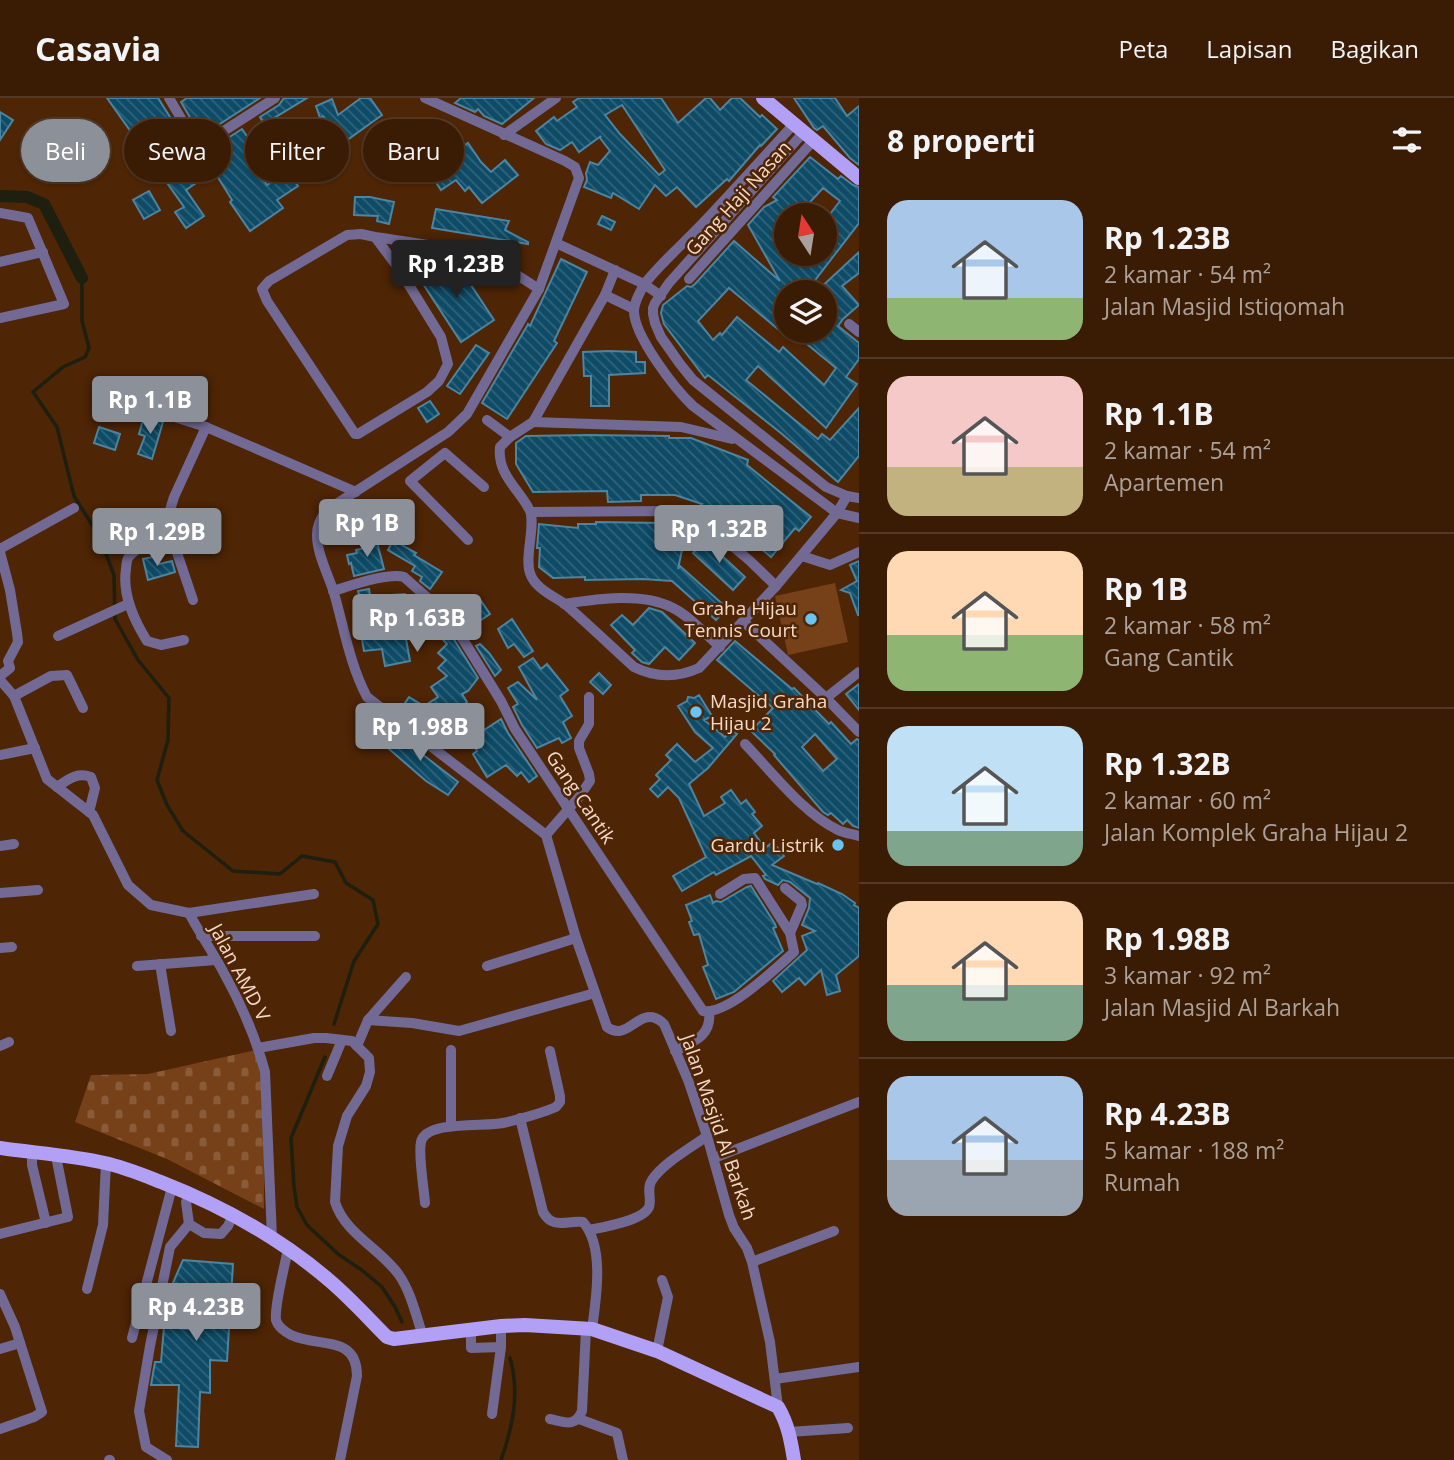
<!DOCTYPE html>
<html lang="id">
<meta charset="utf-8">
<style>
:root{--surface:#3a1c04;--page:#452913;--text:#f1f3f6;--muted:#aba19a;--line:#543a26;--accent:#8c9099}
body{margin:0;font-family:"Open Sans",sans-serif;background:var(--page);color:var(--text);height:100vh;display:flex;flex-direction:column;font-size:26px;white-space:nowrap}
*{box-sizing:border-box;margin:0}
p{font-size:23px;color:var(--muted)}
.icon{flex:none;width:38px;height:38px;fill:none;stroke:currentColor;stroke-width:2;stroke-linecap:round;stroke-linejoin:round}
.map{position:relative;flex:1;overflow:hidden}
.sheet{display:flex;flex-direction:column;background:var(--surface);width:595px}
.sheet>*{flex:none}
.hud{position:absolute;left:21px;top:21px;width:665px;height:63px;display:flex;gap:14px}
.needle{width:46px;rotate:348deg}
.fabs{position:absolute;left:774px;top:105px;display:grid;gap:14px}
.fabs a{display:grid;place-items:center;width:63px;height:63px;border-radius:50%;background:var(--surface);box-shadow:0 2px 5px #0004,0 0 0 2px var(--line);font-size:35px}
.price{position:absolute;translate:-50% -60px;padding:0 16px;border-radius:7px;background:var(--accent);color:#fff;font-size:23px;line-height:46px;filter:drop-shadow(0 2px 4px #0008)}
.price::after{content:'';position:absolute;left:50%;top:42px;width:21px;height:16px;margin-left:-10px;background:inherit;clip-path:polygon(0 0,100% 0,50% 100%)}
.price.current{background:#222;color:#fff}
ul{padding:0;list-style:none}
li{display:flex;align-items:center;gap:21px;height:175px;padding:0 28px}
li+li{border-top:2px solid var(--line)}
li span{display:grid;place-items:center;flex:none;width:196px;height:140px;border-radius:21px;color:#555}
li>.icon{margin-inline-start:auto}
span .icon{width:84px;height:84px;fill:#fffc;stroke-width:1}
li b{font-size:30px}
h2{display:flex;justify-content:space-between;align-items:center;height:84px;padding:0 28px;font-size:30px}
.chip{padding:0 24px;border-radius:32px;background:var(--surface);box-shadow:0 2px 5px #0004,0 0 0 2px var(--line);font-size:24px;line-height:63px}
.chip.current{background:var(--accent);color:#fff}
header{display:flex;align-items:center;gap:42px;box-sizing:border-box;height:98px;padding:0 35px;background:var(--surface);border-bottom:2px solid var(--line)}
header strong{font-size:33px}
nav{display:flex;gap:38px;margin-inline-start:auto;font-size:24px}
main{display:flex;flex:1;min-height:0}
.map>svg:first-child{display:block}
.cemetery{fill:url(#cemetery-stones)}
.green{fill:#764019}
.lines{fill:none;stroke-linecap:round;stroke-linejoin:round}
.stream{stroke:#1e1f0f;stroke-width:3.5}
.canal{stroke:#1e1f0f;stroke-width:12}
.building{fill:url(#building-back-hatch);stroke:#4c84a1;stroke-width:2;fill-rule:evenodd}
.minor{stroke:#726a94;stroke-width:10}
.major{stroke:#b29ff6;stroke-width:14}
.poi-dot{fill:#6ac3f1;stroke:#4e2505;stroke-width:2.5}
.labels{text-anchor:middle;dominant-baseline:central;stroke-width:5;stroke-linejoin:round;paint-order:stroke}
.street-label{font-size:19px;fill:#f4d9c9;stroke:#4e2505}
.poi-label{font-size:19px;fill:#f4d9c9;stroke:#4e2505;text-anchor:end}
</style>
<header>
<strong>Casavia</strong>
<nav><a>Peta</a><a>Lapisan</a><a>Bagikan</a></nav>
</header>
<main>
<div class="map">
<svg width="859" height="1362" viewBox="0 0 859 1362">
<defs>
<pattern id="cemetery-stones" width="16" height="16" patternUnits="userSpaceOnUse" patternTransform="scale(1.75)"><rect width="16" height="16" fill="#764019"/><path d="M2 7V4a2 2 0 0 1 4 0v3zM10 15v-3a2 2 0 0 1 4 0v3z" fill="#8a5b39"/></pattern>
<pattern id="building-back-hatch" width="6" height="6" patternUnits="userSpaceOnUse" patternTransform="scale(1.75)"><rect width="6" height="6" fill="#0d4b66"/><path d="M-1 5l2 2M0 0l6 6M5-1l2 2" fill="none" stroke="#31647b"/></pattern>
</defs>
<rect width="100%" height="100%" fill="#4e2505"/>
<path class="cemetery" d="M256,952L264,1000V1111L167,1061L75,1024L91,977L148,976Z"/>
<path class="green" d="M835,485L848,544L788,557L775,498Z"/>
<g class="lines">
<g class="stream">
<path d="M82,180V223L89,250L85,259L63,269L33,294L57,329L74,398L99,438L114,477L115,521L138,562L169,600L168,642L157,682L167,707L183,733L233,773L280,776L302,758L335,764L346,785L373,802L378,826L354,863L334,926"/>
<path d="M325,959L291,1040L294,1089L297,1109L307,1127L338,1156L363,1173L382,1189L395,1209L402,1224"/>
<path d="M501,1362C513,1328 520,1295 510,1260"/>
</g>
<path class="canal" d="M0,98L27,99L44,106L82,180"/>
</g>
<g class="building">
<path d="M107,0H158L189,49L200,54H206L242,31L253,47L245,52L257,70L256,71L267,87L288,73L298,88L277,102L283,110L250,133L230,104L232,102L214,73L186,92L204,118L186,130L175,114L184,109Z"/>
<path d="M187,0H260L201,38L181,4Z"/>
<path d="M284,0H307L264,26L260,19L279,7Z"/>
<path d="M361,0H370L382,17L343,45L323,18L320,20L316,8L332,1L338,17Z"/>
<path d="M461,0H534L502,26L484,18L478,11L475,14L455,5Z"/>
<path d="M579,0H661L678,25L706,0H710L720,12L732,0H740L760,19L762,17L777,31L761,48L760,47L729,83L727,81L696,109L677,89L666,98L655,87L639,111L613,95L611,100L584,89L587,82L586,75L590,64L598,67L610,53L600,40L601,38L579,54L572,44L560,52L546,46L536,33L554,19L557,23L577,9L573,4ZM622,7L665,72L659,77L620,36L605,17Z"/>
<path d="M794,0H835L847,18L859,8V67L850,60L823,28L817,32L814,30Z"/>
<path d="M0,14L13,22L0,42Z"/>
<path d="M468,45L481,64L491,74L505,62L518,77L482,105L469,89L465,93L456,82L441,92L428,72Z"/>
<path d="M810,59L838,81L841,78L853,87L859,89V125L806,194H786V238L729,190L698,223L713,242L720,235L722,237L737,219L779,254L783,249L824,287L836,270L791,233H824V194H816L859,154V175L842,188L859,207L843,221L838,228L859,245V261L846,279L857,286L826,330L758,268L746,282L818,341L822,336L830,342L859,310V358L838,384L782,336L708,277L705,280L664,226L661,215L663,207L687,188L691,189L695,186L734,143L780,183L748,127L764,109L777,102L773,99ZM823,90L840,103L824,124V156H786V117H798Z"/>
<path d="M149,93L160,112L144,121L133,102Z"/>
<path d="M355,99H370L394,104L389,126L377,123L378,118L354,117Z"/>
<path d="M436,111L509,123L505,132L528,144V146L432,130Z"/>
<path d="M602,118L615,124L611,132L598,126Z"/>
<path d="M561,161L587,174L554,243L557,245L507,321L482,305L527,228L528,226L530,228Z"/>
<path d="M430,163L442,180L459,169L494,222L461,244L414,172Z"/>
<path d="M476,247L489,255L460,296L447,288Z"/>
<path d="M609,253L636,254V264H645V275L609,277V308H591V278H584L583,254Z"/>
<path d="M162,280L182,286L176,307L156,301Z"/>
<path d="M430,303L439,316L427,324L418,310Z"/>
<path d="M144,318L163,324L152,361L138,356L145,338L139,336Z"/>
<path d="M99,329L120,336L115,352L94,345Z"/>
<path d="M589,337L669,338V340H691L748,362L747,367L811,419L799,433L795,430L771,459L718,415L701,407L702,406L675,397H641V403L608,404L607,393L533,394L516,366V345L526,338Z"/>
<path d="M596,424L662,425V428L686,433L678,471L680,468L727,510L716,522L672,483L643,481L585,482V479L553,480L539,469L540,450H537L539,426L578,430V426H596Z"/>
<path d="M374,433L384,471L354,478L351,465L349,466L347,457L357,455L356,452L369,449Z"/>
<path d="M393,442L416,455L414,457L442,474L430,491L420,483L422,479L412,473L415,468L388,452Z"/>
<path d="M705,442L745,479L733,492L693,455Z"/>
<path d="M157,458L159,466L172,463L175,474L148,482L143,461Z"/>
<path d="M859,463V517H858L850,495L841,492L857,483L850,467Z"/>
<path d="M369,491L372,508L393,504L392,497L405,496L407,506L424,509L423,514L431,513L434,532L441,525L448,532L478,580L468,593L462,596L467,604L452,619L448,611L430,635L411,619L412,618L401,611L409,599L424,608L438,599L431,589L447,578L438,570L446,562L438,555L447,546L439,537L404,530L410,563L385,568L382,551L364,553L359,525L366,523L358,493Z"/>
<path d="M479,500L490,516L466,532L455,517L474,520L461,513Z"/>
<path d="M649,510L662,514L695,545L679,562L665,549L649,566L642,564L632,555L635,552L611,527L622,517L633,527Z"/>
<path d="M512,521L533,553L524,559L514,546L508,550L498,531Z"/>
<path d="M735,543L792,591L794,590L829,626L831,624L851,646L857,641L859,642V730L853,728L847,722L843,726L842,725L831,715L828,717L823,714L774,657L775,656L751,633L773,610L717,562ZM815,636L837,661L823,673L802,649Z"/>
<path d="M480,546L489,555L501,572L495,578L476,548Z"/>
<path d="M533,560L541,571L547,566L568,592L560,598L572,618L563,624L571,640L562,645L559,640L537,650L522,627L513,609L518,606L508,590L518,584L537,602L519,569Z"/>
<path d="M599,575L611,587L603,596L590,584Z"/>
<path d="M859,586V612L846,596Z"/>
<path d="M699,597L712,618L704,622L725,639L733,633L737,636L708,670L689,686L704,718L725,705L721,699L731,692L741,706L746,702L755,714L752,716L762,728L754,735L765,750L773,744L784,758L772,767L817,786L818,785L842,796L855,805L854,807L859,810V858L836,877L840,893L827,897L821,872L805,887L799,880L782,894L773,883L807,852L802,838L815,833L802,827L809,810L810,800L790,784L783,782L778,787L765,781L763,778L766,777L751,758L716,777L714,774L682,793L673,778L706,759L679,700L668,689L658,699L650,691L660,681L656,677L671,662L666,657L677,646L695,664L713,650L695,634L678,608L687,603L688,599L694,600Z"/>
<path d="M471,611L484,632L501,621L508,635L537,678L529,684L521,674L517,678L506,667L487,679L473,656L477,653L457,620Z"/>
<path d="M392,632L407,646L408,645L458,684L448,697L426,683L381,644Z"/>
<path d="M751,788L775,826L776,829L773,830L783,853L734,894L716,901L703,869L708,867L699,836L694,837L689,824L692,823L686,807L710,797L713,805L716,803L721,804L747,789Z"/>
<path d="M183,1162L233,1166L227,1263L210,1262V1295L200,1294L198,1349L176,1348L179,1287H151L155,1264H161L164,1229L202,1232L204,1202L172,1187Z"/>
</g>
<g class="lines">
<g class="minor">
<path d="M169,0L192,39L196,45L202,47L275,0"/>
<path d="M425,0L565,63L575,69L579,80L539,191L467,316L448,334L327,412C321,419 317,427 317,437C317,456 328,476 334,495C344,530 350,567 367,599L546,737L576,840L607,929C629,946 640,903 664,926L688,982L707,1038L729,1117L734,1130L747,1150L752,1164L770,1244L778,1309"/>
<path d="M793,27C763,60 733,93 702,126C684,145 663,163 646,184C641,191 634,205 634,213C634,238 675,291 693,308L837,415L859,420"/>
<path d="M803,35L669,185L655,205L653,210V216L655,225L661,239L680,266L693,282L826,389L847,398L859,400"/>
<path d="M504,37L556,0"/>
<path d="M0,115L28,120L64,206L0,220"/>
<path d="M375,139L361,136L347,137L269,183L262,191L267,203L355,336H358L427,294L439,283L448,266L441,239L399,171L375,139C409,144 444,148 477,157C499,164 520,179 539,191"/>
<path d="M556,145L644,186L661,198"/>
<path d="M0,164L43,154"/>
<path d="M399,171L439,149"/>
<path d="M615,172L605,197L533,324L510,339L500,349C497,376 518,390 529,411C537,424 524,458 530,475C535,491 554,498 566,507C589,527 612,549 634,569C656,580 677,580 699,570L776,488L837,415L847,398"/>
<path d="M689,181L813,43"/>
<path d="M605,197L634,211"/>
<path d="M849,226L859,234"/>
<path d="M140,308L206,329"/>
<path d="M487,322L510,339"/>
<path d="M533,324L681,329L732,341"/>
<path d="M531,414L665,413L689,420L714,433L749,462L776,488"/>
<path d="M172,440L193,502"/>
<path d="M468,442L410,383L445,355L484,389"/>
<path d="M0,451L74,410"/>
<path d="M0,454L10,492L17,535L18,544L8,563L10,570L0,578"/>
<path d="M802,458L830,467L859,454"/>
<path d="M333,493C350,488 389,474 404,479L439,510L454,527L501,603L515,631L703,913C728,917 776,870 794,854L790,835L755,780L744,781L720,796"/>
<path d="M564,506C597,501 642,494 673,510C691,519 705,536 720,549"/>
<path d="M744,524L826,600L859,634"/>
<path d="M58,538L128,506"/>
<path d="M184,542L161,547L147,543C134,522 122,497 126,471C126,469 127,462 128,460C137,447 158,444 172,440L170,412L174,399L206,329L356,394"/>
<path d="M0,582L14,598L47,681L93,717L128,787L151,807L189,815L314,796"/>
<path d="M14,598L51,578L67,577L83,610"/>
<path d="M826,600L859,574"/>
<path d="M745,646C772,674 803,715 838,732C844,735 852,736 859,738"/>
<path d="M0,657L35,650"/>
<path d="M57,689C69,681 77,674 91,679L95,690L89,714"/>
<path d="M546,737L579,699L590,683L589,676L579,650V643L589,626V599"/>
<path d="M0,748L14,746"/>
<path d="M785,790L801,803L802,807L790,835"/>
<path d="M0,795L38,792"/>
<path d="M189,815C200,836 214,856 225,877C242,908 256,940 265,974L272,1140"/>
<path d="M201,838H315"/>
<path d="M0,850L12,849"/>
<path d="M160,866L171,933"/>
<path d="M137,868L216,862"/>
<path d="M487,868L576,840"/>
<path d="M368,922L406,879"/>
<path d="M0,948L9,944"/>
<path d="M357,948L368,922L412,925L459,933L595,895"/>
<path d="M258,950L314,940H326L352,943L369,960L370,974L366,988L347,1018L338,1048L335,1104C345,1136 381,1151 399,1177C411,1194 416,1218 423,1238"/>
<path d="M451,952V1028"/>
<path d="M675,953C693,944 712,938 709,914"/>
<path d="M327,978L342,942"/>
<path d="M520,1020L543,1114C553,1132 566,1122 583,1124C605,1149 596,1201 592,1231"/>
<path d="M32,1055V1067L46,1125"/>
<path d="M714,1060L859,1004"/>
<path d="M190,1096L186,1104L189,1126L204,1135L221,1136L228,1128L233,1117"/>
<path d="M425,1105C424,1091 418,1056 421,1044C426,1022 485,1029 503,1025C520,1021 540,1016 556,1009L560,1004V998L550,953"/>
<path d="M589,1132C603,1129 643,1123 649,1109C652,1101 646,1090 652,1082C663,1065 691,1050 707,1038"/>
<path d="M0,1136L68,1119L56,1058"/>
<path d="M288,1151C285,1167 274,1208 276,1222C278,1229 284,1233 291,1237C318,1250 357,1236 357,1278L340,1362"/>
<path d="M752,1164L834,1133"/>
<path d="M87,1191L103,1127L106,1065"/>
<path d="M0,1196L15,1229L42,1314L34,1319L0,1331"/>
<path d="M471,1232V1250L501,1249"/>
<path d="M132,1240L172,1089"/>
<path d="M0,1251L20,1245"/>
<path d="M657,1253L668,1199L662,1182"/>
<path d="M775,1281L859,1269"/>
<path d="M492,1316L501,1249V1228"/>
<path d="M550,1321C565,1324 575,1330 582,1313L586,1231"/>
<path d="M579,1321L617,1335L623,1362"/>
<path d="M789,1334L848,1330"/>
<path d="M109,1362H110"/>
<path d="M167,1362L146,1349L139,1313L150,1248L170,1149L189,1126"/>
</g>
<g class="major">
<path d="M763,0L859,80"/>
<path d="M0,1050C35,1055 71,1057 105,1065C124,1069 143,1077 161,1084C222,1108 280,1140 330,1183C350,1200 368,1220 387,1239L394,1241L501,1228L525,1227L592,1231L657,1253L778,1309C788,1326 791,1343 794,1362"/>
</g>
</g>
<g class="poi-dot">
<circle cx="811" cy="521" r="7"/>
<circle cx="696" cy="614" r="7"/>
<circle cx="838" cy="747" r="7"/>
</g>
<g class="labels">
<g class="street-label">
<text transform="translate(738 100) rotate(-48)">Gang Haji Nasan</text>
<text transform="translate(581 699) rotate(56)">Gang Cantik</text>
<text transform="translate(240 874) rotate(62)">Jalan AMD V</text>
<text transform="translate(719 1029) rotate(71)">Jalan Masjid Al Barkah</text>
</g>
<g class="poi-label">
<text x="797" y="510">Graha Hijau<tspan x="797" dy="22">Tennis Court</tspan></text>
<text x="710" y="603" text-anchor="start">Masjid Graha<tspan x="710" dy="22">Hijau 2</tspan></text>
<text x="824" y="747">Gardu Listrik</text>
</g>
</g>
</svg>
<div class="fabs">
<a><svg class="needle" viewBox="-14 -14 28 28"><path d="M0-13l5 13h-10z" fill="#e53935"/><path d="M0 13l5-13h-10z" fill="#aba19a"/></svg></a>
<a><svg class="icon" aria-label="layers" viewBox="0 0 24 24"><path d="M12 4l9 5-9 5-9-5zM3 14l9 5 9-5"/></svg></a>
</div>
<b class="price current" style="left:456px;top:202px">Rp 1.23B</b>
<b class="price" style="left:150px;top:338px">Rp 1.1B</b>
<b class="price" style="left:367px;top:461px">Rp 1B</b>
<b class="price" style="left:719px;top:467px">Rp 1.32B</b>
<b class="price" style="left:157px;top:470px">Rp 1.29B</b>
<b class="price" style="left:417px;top:556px">Rp 1.63B</b>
<b class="price" style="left:420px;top:665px">Rp 1.98B</b>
<b class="price" style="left:196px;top:1245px">Rp 4.23B</b>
<div class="hud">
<a class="chip current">Beli</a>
<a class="chip">Sewa</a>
<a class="chip">Filter</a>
<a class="chip">Baru</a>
</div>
</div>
<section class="sheet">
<h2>8 properti<svg class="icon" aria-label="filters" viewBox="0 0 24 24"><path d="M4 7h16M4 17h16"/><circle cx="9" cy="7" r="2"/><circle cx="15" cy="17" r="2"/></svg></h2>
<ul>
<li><span style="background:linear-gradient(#a9c7e8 70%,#8fb573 0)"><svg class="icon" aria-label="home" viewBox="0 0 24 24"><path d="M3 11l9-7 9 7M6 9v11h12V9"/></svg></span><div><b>Rp 1.23B</b><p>2 kamar · 54 m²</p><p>Jalan Masjid Istiqomah</p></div></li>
<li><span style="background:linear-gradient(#f6c9c9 65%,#c2b280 0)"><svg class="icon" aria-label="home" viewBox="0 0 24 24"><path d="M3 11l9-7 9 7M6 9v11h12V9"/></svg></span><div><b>Rp 1.1B</b><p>2 kamar · 54 m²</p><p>Apartemen</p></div></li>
<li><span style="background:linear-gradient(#ffd9b3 60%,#8fb573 0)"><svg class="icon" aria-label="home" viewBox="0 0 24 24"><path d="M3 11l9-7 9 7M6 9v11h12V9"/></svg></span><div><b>Rp 1B</b><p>2 kamar · 58 m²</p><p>Gang Cantik</p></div></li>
<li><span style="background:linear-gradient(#bfe0f5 75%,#7fa58c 0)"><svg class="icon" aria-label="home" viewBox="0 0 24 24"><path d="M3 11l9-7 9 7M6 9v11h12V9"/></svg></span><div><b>Rp 1.32B</b><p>2 kamar · 60 m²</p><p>Jalan Komplek Graha Hijau 2</p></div></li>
<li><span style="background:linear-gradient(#ffd9b3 60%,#7fa58c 0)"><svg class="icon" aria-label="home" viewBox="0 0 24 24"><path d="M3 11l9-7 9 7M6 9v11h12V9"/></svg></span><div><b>Rp 1.98B</b><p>3 kamar · 92 m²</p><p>Jalan Masjid Al Barkah</p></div></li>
<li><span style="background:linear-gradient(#a9c7e8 60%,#9aa5b1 0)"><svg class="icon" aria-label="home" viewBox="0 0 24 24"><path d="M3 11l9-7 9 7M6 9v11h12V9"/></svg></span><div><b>Rp 4.23B</b><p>5 kamar · 188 m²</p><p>Rumah</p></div></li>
</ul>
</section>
</main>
